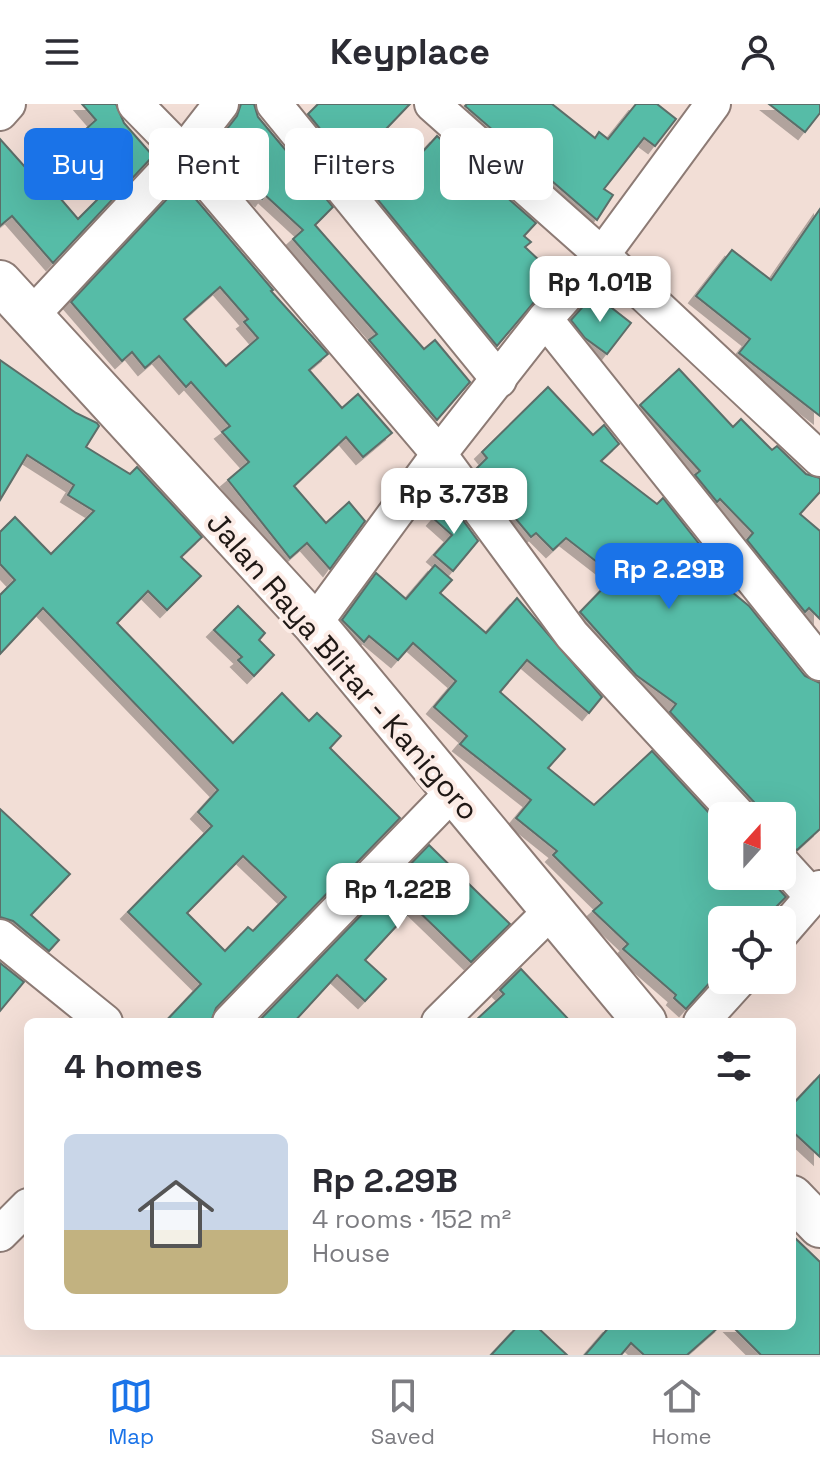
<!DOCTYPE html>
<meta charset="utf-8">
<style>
:root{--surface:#fff;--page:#f2f2f3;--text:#2b2b33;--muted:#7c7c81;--line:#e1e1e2;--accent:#1a73e8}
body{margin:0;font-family:"Space Grotesk",sans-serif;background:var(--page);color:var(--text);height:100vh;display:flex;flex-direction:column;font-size:30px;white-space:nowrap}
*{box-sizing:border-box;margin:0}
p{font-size:26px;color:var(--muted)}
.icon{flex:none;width:44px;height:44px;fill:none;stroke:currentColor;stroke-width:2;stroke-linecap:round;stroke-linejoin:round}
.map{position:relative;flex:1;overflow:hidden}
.panel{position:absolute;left:24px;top:914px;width:772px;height:312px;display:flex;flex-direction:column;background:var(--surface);border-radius:12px;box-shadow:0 8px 32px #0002}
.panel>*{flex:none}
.hud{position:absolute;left:24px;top:24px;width:772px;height:72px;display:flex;gap:16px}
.needle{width:52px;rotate:21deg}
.fabs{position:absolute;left:708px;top:698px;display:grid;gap:16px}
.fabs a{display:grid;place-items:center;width:88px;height:88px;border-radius:12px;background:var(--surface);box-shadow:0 8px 32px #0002;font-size:40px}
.price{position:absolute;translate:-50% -68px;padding:0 18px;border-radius:16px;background:#fff;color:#222;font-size:26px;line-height:52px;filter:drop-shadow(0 2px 4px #0008)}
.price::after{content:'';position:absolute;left:50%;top:48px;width:24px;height:18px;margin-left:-12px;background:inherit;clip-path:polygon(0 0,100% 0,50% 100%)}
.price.on{background:var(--accent);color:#fff}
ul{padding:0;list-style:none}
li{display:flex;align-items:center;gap:24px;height:200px;padding:0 40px}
li span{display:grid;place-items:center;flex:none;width:224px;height:160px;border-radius:12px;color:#555}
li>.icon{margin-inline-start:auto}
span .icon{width:96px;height:96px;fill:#fffc;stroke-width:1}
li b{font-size:34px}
h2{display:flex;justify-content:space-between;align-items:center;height:96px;padding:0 40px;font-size:34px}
.tag{padding:0 28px;border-radius:12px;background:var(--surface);box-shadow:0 8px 32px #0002;font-size:28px;line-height:72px}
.tag.on{background:var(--accent);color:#fff}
header{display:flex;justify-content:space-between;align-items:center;height:104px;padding:0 40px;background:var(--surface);font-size:36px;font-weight:700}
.tab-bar{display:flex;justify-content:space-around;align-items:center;height:112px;border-top:2px solid var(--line);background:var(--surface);font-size:22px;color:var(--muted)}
.tab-bar a{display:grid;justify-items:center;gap:4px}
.tab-bar .on{color:var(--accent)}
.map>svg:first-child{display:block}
.building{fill:#57bca7;stroke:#5b6e69;stroke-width:2;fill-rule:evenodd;filter:url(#shadow)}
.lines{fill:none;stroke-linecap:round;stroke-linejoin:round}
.minor-casing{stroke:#8d7b75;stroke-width:38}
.major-casing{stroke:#8d7b75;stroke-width:46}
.minor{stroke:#fff;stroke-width:34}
.major{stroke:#fff;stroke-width:42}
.labels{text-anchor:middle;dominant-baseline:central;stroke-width:8;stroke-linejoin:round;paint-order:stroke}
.street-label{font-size:30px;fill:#1f1815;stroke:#fcece6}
</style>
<header><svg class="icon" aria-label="menu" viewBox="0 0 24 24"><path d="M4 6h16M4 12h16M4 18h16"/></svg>Keyplace<svg class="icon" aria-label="person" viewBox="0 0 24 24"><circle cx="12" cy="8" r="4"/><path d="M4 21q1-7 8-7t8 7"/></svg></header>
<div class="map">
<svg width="820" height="1251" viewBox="0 0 820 1251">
<defs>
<filter id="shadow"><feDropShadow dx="-7" dy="7" stdDeviation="0" flood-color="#0004"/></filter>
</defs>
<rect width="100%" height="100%" fill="#f2ded6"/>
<g class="building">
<path d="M82,0H116L124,19L153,52L53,159L12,112L0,122V35L25,63L53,38L72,60L48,80L78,115L115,78L76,34L96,16Z"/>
<path d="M241,0H254L258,13L333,103L315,121L424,245L435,236L470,278L437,316L369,236L377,230L293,135L303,126L265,91L262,95L210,47L237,12Z"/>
<path d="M318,0H410L386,25L417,54L437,32L536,119L524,132L531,138L525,143L556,172L497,242L308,10Z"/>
<path d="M467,0H552L595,34L599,28L608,35L636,0H657L676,15L655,42L644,34L604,85L613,91L597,116L465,2Z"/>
<path d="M769,0H820V9L805,28Z"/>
<path d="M182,79L273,186L271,187L328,250L309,266L342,304L358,290L392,329L363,353L346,333L294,382L326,419L349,398L365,417L330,465L307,439L290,454L228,376L249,358L222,328L230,322L191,278L186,283L159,252L145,264L132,248L122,257L71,198ZM220,183L248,215L244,218L258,234L226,262L184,215Z"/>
<path d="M820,105V312L739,249L750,235L696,192L732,146L771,176Z"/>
<path d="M594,190L631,219L607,250L585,234L571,216Z"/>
<path d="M0,256L76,309L97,319L99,322L86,343L130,370L137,363L202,433L181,453L201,472L167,506L148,487L117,519L233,639L282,589L309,617L317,609L341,632L330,644L400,714L216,904L211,918H165L201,880L128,808L212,722L198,708L218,686L43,504L0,550V491L15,476L0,460V428L15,413L51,450L94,407L68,391L74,381L27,351L0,396ZM243,752L286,793L253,827L248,823L225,847L187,809Z"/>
<path d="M679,265L733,323L741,315L772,346L777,342L806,370L820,374V388L800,410L820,427V515L809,504L805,508L747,436L753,429L720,395L717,398L695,371L700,367L640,301Z"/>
<path d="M548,283L593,331L604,321L619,340L601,357L657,400L663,394L715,460L709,469L749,502L805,572L820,579V725L797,746L782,740V712H758L754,698L670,608L676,600L636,571L580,508L615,472L566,434L553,446L536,429L531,433L475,366L487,354L482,348Z"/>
<path d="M446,393L478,437L453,467L434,451L452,431L434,415L442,406L437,402Z"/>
<path d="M435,461L452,476L440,489L486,529L517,494L602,593L589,609L527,556L500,588L565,645L548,664L594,701L652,647L722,723V772H767L786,793L763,816H722V865L686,905L674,894L676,891L623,845L628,840L593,807L602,799L553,751L557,747L516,714L531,696L460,640L467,632L434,603L456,577L413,539L398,556L369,532L364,538L342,516L376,469L406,495Z"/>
<path d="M238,502L265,529L259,536L274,551L254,572L238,556L242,553L214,526Z"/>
<path d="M0,705L70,770L31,811L59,836L49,847L13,817L0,813Z"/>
<path d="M429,741L510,820L471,858L414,803L365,856L386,875L365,897L337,871L294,918H258Z"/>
<path d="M0,859L24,878L0,907Z"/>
<path d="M521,865L571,918H474L504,890L500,886Z"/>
<path d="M820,971V1053L792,1027V1001Z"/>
<path d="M792,1131L820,1158V1251H761L732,1222H792Z"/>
<path d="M518,1222H536L567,1251H491Z"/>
<path d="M610,1222H720L687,1251H644L631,1239L621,1251H585Z"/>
</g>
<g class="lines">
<g class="minor-casing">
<g id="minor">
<path d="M135,0L183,49L439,350L572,531L739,712"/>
<path d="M274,0L499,276"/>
<path d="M432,0L602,151L820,355"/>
<path d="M0,9L8,0"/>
<path d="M31,212L183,49L221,0"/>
<path d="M545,215L820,559"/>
<path d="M314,520L439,350L545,215L602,151L713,0"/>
<path d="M782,759L813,793"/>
<path d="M782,828L820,784"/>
<path d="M0,833L105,918"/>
<path d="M230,918L453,688"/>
<path d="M439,918L552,806"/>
<path d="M701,918L739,876"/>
<path d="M0,1130L28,1102"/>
</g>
</g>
<g class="major-casing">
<g id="major">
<path d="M0,178L314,520L645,918"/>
<path d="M792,1093L820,1122"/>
</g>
</g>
<use href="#minor" class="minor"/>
<use href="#major" class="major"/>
</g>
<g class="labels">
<g class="street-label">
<text transform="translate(343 562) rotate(49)">Jalan Raya Blitar - Kanigoro</text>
</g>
</g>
</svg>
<div class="fabs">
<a><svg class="needle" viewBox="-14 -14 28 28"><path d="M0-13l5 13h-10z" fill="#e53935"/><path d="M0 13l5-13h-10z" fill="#7c7c81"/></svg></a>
<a><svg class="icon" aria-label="locate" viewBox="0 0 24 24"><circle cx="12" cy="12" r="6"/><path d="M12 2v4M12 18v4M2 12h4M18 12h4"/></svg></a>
</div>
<b class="price" style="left:600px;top:220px">Rp 1.01B</b>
<b class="price" style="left:454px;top:432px">Rp 3.73B</b>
<b class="price on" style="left:669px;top:507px">Rp 2.29B</b>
<b class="price" style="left:398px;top:827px">Rp 1.22B</b>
<div class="hud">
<a class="tag on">Buy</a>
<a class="tag">Rent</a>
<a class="tag">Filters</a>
<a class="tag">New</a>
</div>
<section class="panel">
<h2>4 homes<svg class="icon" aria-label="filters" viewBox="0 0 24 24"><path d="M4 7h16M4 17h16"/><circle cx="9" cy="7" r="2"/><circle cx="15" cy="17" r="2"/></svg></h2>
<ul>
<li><span style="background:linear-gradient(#c9d6e8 60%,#c2b280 0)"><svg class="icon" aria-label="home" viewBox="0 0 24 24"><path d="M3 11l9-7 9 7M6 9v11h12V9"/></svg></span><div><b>Rp 2.29B</b><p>4 rooms · 152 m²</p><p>House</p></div></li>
</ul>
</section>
</div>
<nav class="tab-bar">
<a class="on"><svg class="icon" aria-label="map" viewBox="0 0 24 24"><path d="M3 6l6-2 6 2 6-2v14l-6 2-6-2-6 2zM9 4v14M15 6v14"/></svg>Map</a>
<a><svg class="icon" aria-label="saved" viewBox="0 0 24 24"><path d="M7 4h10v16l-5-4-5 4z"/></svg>Saved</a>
<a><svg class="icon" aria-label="home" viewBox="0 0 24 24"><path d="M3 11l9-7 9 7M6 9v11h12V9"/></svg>Home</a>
</nav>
